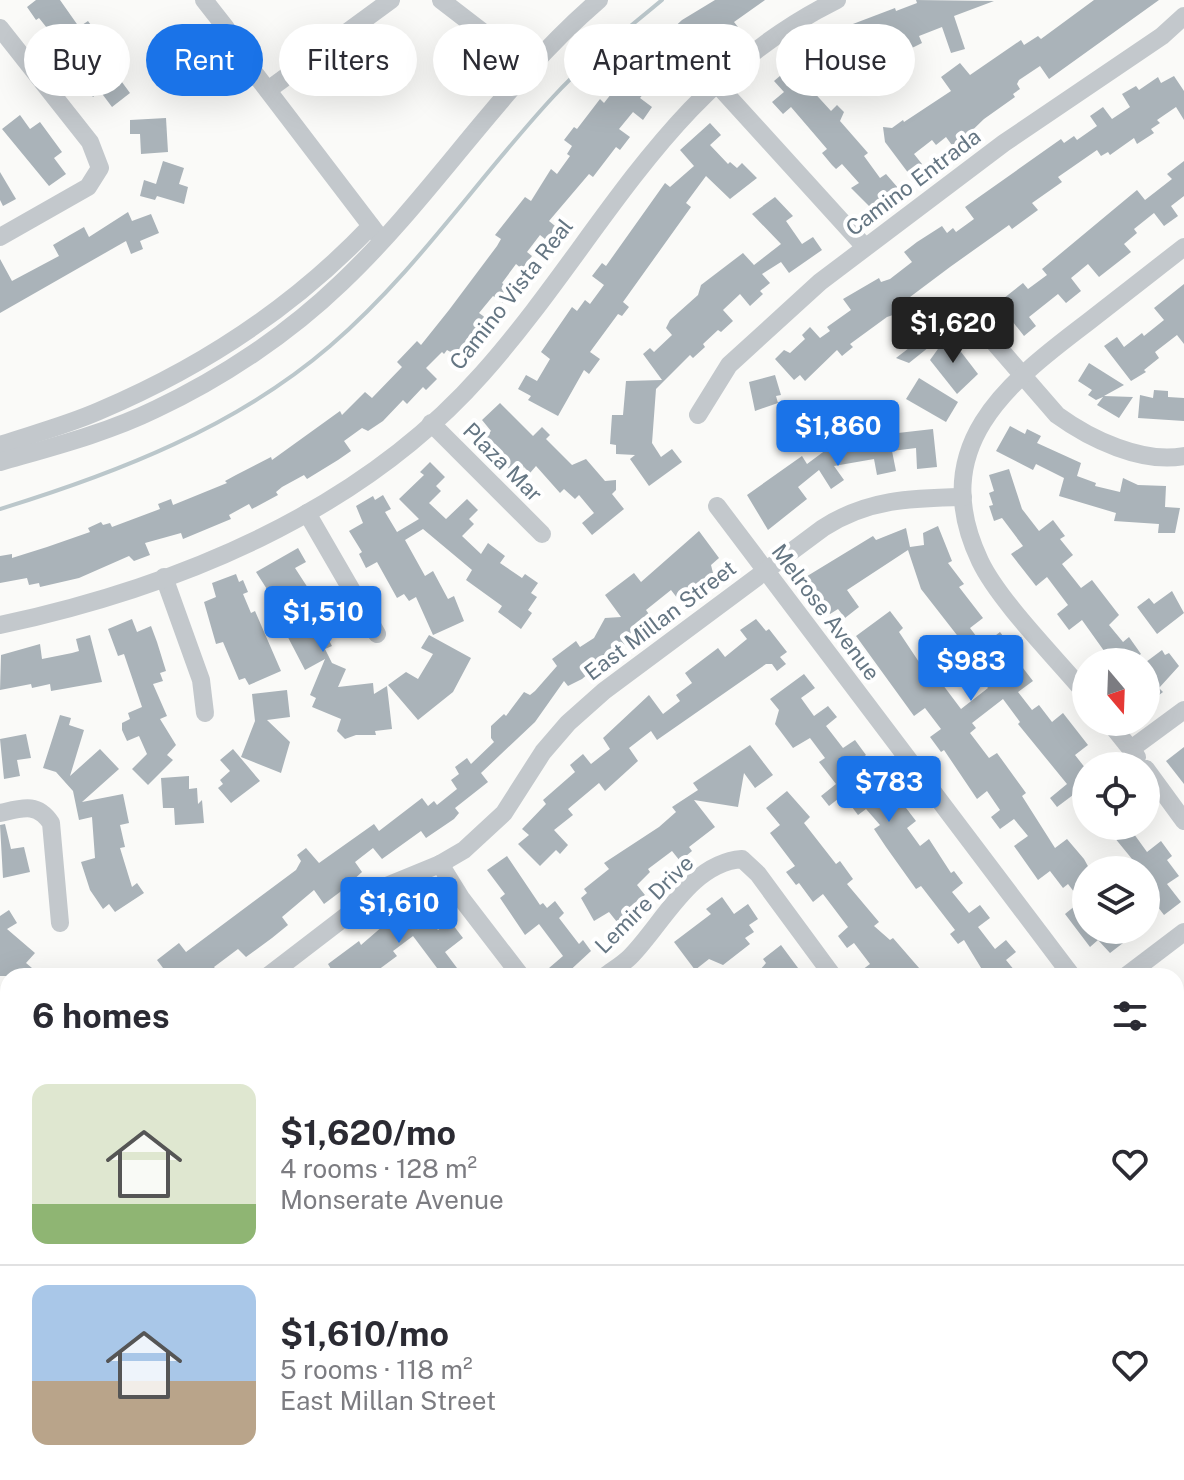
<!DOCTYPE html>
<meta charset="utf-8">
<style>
:root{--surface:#fff;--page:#f2f2f3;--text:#2b2b33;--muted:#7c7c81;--line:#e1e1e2;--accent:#1a73e8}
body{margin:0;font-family:"Public Sans",sans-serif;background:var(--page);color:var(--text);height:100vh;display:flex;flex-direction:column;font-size:30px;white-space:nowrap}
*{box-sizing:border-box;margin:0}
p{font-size:26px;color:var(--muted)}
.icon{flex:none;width:44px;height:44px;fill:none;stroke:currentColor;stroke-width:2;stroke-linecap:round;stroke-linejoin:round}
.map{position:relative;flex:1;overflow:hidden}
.panel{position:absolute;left:0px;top:968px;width:1184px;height:512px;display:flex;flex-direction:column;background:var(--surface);border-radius:24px 24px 0 0;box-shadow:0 8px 32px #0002}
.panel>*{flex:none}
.top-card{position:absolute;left:24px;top:24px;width:1136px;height:72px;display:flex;gap:16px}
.needle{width:52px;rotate:161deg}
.buttons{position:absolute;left:1072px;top:648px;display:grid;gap:16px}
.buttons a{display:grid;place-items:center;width:88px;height:88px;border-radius:50%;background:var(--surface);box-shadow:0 8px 32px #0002;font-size:40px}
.price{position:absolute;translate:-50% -68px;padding:0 18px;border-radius:8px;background:var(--accent);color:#fff;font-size:26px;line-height:52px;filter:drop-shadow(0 2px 4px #0008)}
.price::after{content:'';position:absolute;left:50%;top:48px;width:24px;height:18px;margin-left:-12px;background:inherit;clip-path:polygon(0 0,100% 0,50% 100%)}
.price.current{background:#222;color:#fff}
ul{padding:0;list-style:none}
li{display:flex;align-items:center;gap:24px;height:200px;padding:0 32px}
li+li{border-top:2px solid var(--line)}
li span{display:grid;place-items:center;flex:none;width:224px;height:160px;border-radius:16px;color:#555}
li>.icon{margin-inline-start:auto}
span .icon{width:96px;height:96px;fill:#fffc;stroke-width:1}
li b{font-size:34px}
h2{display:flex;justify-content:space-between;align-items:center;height:96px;padding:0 32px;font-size:34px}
.tag{padding:0 28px;border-radius:36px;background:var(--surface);box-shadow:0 8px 32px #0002;font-size:28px;line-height:72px}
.tag.current{background:var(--accent);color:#fff}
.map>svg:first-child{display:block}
.green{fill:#dadfd7}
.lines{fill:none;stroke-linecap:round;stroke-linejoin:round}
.stream{stroke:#bbc7cb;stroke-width:4}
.building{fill:#aab3b9}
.highway-casing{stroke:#b4b9bd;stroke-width:32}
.minor{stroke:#c3c8cc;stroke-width:18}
.highway{stroke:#fff;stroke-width:28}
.labels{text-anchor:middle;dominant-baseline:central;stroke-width:8;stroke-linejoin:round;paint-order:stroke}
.street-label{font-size:22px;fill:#657683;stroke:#fff}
</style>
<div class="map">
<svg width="1184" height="1480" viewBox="0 0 1184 1480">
<rect width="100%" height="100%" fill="#fafaf8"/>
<path class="green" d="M0,1388L8,1397V1472H100L111,1480H0Z"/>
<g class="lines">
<path class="stream" d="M0,509C117,473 236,427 330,346C416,272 477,179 553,97C586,61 625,31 662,0"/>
</g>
<g class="building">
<path d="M36,0H60L79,27L88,21L109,50L102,55L130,93L112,107L100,91L93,97L51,41L55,38L39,18L36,20L27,7Z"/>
<path d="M715,0H765L734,22L738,27L676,70L681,74L667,89L656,78L640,98L652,107L643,120L633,112L619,129L630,137L620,150L616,147L593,177L589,174L549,221L560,230L550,243L540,235L527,252L532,256L522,269L516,264L502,283L512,290L503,303L493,296L479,313L490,321L479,334L477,332L458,356L447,350L444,354L442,352L426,368L437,379L426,390L423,387L407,404L403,400L383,421L368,431L362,428L344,441L351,451L338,460L307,479L304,475L282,487L276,492L278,495L252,509L249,504L229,515L231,519L183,539L181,533L145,543L150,555L134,561L129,556L79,578L40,587L39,583L29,585L27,578L0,583V556L12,554V558L47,547L90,532L88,528L101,522L103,525L110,523L112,527L160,509L158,504L171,499L173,505L227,483L225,481L236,475L271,457L272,460L340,411L342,415L365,392L372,398L402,367L397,362L417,341L421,345L449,310L497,246L501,239L495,235L525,197L531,201L551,169L557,174L570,156L567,154L572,146L564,140L574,127L577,129L600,99L604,103L629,71L638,78L674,40L668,33L682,20Z"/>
<path d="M916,0L994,1L954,16L965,49L951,53L942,27L919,36L922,43L914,47L903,51L900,43L857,60L845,27L895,8L896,11L917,3Z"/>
<path d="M1094,0H1159L1049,79L1040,66L1019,80L1017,84L1020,89L1013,94L1015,97L984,119L954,148L946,137L936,145L932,140L914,154L922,164L909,174L885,142L883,127L892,128L903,120L904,122L951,91L941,77L960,63L970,75L1021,40L1024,45L1038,36L1041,39Z"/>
<path d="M830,39L853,61L832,80L826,74L810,88L831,111L837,105L844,112L840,121L868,153L864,156L880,178L886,174L899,189L872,209L851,188L859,183L842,164L836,169L832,165L822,153L827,149L791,107L783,114L772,102L784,92L774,81L813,48Z"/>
<path d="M1174,76L1184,91V120L1176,107L1157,120L1160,123L1151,129L1154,133L1137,144L1134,138L1110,155L1108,152L1101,156L1097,150L1058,177L1062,182L1032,203L1038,210L1012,229L1009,225L950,267L910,297L916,305L899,318L896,314L887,317L850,344L853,347L842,356L837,350L805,381L800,375L794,380L775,359L784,350L790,353L805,339L802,335L810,327L820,338L830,331L827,327L851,310L843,299L879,278L881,282L890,279L912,262L904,252L917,242L942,226L947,233L953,228L956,232L974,219L965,207L979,197L1061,139L1064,143L1074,136L1077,140L1097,126L1090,116L1103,107L1112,119L1130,107L1122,94L1136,86L1139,90L1158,77L1161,83Z"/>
<path d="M20,115L30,129L40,122L62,152L54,158L66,174L49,186L2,129Z"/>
<path d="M166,118L168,152L141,154L140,134H130V120Z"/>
<path d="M710,123L721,135L710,145L728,164L730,162L737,168L742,163L757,178L730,199L706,176L686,203L691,207L623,302L629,307L622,316L618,314L590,352L600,359L589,374L584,370L558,416L528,400L531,396L518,389L526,375L537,381L550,359L541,352L572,307L577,311L585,300L590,304L604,285L592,276L602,263L606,266L665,183L670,187L694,166L680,150Z"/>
<path d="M163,161L184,168L179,184L188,187L184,204L157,196L155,200L140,196L144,180L156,184Z"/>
<path d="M1184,161V196L1171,206L1178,216L1164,226L1154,213L1134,229L1137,233L1124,244L1131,252L1099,277L1088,264L1071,278L1081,291L1066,303L1058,294L1029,317L1036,326L1024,336L1009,317L1005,320L994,306L1023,283L1028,289L1047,275L1042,269L1137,190L1145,200L1172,179L1167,174Z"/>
<path d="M0,172L16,199L3,206L0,200Z"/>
<path d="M775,197L793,216L786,221L802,244L813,237L822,250L789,273L781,262L762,274L770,283L760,291L763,294L750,306L740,294L723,310L733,321L721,332L718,330L703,344L705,347L693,358L690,355L656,389L652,443L661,457L672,449L682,462L649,486L630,459L635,455L616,454V445L610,444L612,415H623L626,381L662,380L643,354L650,348L654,352L672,335L666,328L670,320L698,295L701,285L743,253L754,265L781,244L752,214Z"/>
<path d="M128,212L132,221L151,214L159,233L140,241L143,249L131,254L126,241L0,313V259L12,281L59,256L53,245L70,235L84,227L89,237Z"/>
<path d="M1184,284V344L1177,335L1155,352L1159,358L1144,370L1146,372L1131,381L1104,346L1117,337L1124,347L1142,333L1144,336L1164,320L1154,308Z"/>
<path d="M948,335L978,374L957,394L930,360Z"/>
<path d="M922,338L929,347L909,363L896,358Z"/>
<path d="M1089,363L1124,385L1104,396L1133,397L1119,418L1097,405L1103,397L1096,400L1088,395L1092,390L1078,381Z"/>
<path d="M775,375L781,395L776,396L778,403L755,411L749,382Z"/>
<path d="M919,378L958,402L946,422L906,399Z"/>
<path d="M1154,390L1168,391V397L1184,398V421L1138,418L1140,395L1153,398Z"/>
<path d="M500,403L533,436L542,427L550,435L546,439L572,465L586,459L605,481L616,480V490L612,494L624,509L592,535L582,523L594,513L579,495L575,499L564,489L560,493L536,466L530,473L524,467L516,476L481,441L491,431L482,420Z"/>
<path d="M1010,426L1025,434L1027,429L1041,436L1037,443L1081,463L1077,476L1096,483L1095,486L1120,492L1123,478L1138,485L1166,486L1165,507L1180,508L1175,533H1158L1159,524L1114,521L1116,513L1059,496L1064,478L1036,464L1033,470L996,451Z"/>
<path d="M933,429L937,467L917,469L916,448L892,451L896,471L877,475L874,459L834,466L844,480L831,489L819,470L798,487L807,499L768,530L747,495L802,456L807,464L842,438L888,430L889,434Z"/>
<path d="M430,462L445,477L436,486L441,491L429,503L446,519L467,499L478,510L469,519L474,524L462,536L481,554L488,543L505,556L500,563L522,578L525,574L538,583L531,593L537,597L528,610L532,613L521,629L498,612L502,606L466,580L472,570L423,529L405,540L425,576L433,571L448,599L454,596L464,621L433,635L416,597L409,601L404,594L397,598L377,562L366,568L359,554L362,552L349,531L363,523L356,506L373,496L375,500L383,495L391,509L385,512L397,532L419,519L399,499L424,475L420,472Z"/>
<path d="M1009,469L1022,509L1039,531L1053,520L1065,536L1060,539L1073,555L1062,564L1081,588L1092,580L1119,615L1109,625L1123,642L1129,637L1141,654L1130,662H1112L1082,620L1069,630L1057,614L1068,605L1047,577L1036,586L1011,554L1023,546L1002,518L994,521L989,506L993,505L989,493L994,491L989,475Z"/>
<path d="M938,526L952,561L948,563L964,584L959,587L983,618L970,628L983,645L1000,632L1012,648L1009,650L1033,681L1018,692L1032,710L1039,705L1052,722L1063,713L1088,745L1075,755L1086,769V813L1073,795L1057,807L1050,798L1067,784L1018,724L1020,722L1003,699L972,723L976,728L970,733L989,758L997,753L1026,793L1022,796L1055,848L1067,839L1084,859L1089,868L1086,870V930H1140L1110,953L1098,940L1090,947L1065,914L1081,901L1068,884L1063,888L1050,871L1038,880L1014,846L1028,836L1014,819L1000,829L991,817L1000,810L987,791L977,799L944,750L941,752L930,737L941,729L925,708L914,716L856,636L890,611L903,628L899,632L935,686L940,681L961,709L988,688L971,665L974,663L957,641L960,639L921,589L908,550L847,590L859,607L845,618L838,609L830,614L804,578L873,536L876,540L906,528L910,547L924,545L923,533Z"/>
<path d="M699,531L719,558L711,565L714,577L681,603L671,590L646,610L657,626L618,648L582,679L568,686L564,681L535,722L481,773L488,782L455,808L459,813L454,819L426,838L421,831L382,859L373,848L355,862L362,872L340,892L324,904L314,890L282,917L288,925L272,938L246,957L238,949L214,967L221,976H152L163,968L157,960L179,943L186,952L296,870L301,861L297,855L306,848L319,863L374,824L379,831L422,798L428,806L434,801L437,805L457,789L451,780L459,774L455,767L467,758L471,764L494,742L491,738V726L504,714L506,716L524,692L530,695L535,691L557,666L552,659L576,641L580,647L594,638L605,618L621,617L605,595L634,573L641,582Z"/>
<path d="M298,548L306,562L295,568L319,605L312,609L332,646L325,649L332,663L346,669L338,687L373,683L374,694L387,686L392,729L375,731L376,735H356L345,739L337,731L341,719L312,707L316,698L310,695L325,659L305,670L280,622L286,619L256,572Z"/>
<path d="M236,574L239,582L243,580L248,592L243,594L251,613L255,611L281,671L249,685L245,678L239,680L223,642L216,644L204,602L216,597L212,583Z"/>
<path d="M1172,591L1184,613L1157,634L1137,607L1149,598L1154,604Z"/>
<path d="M132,619L137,632L151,626L157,642L166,671L160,673L163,681L153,684L167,716L160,719L176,745L167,755L173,760L148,785L132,769L147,754L139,736L127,741L122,730V723L130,719L128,713L142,707L124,654L118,656L108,629Z"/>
<path d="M756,619L766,631L769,629L787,652L780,657L786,664L777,671L772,664H766L657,740L651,731L629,748L638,761L605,791L599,783L568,809L573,815L554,830L568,845L560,854L556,850L540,866L518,844L529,835L522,829L546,804L543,800L575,772L570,765L583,754L591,764L610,749L603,738L649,695L663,714L680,701L676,695L692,683L685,673L718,648L725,657L747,639L740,630Z"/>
<path d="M90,635L102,682L51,691L50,684L32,688L31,684L0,690L1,655L40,644L42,659L72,653L79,651L76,639Z"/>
<path d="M429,635L471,658L453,692L418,720L388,685L406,672L418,679L433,654L421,648Z"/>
<path d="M1162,650L1165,655L1169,653L1179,666L1159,688L1163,692L1146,705V679L1152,674L1146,662Z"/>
<path d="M804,674L815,688L801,698L814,716L828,706L837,717L826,726L843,748L855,740L866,755L852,766L865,785L871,781L881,794L890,787L916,821L907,828L920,846L929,839L951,873L954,871L963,883L952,892L969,913L980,905L990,918L978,927L995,949L1006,940L1016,952L1006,960L1019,976H986L964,940L958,944L950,934L955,930L921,886L916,889L886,847L874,829L880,825L866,809L858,815L843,795L829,806L821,796L836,784L819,762L825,758L810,738L793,748L775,724L779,710L770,699Z"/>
<path d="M287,690L290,717L267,720L290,742L281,773L241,757L255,721L252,694Z"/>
<path d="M60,715L71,718L69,725L84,730L70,776L100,749L119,769L82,802L123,794L129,823L120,825L125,847L120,848L132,887L137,883L144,893L115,912L109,904L103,909L90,890L81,862L95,858L92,817L79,820L73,791L56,772L43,768Z"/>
<path d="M26,734L31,758L17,760L20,776L4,779L0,739Z"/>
<path d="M750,745L773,775L755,788L744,773L738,807L694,800L715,827L689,847L692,851L680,861L672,851L648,869L650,872L637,885L645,895L627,909L629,913L617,922L609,912L594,921L581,898L587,893L584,889L609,869L604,863L659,827L676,812L672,807L698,790L693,783Z"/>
<path d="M1184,747V784L1166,761Z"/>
<path d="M233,749L260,781L231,803L218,788L223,784L220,780L230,771L220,760Z"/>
<path d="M189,776V789L197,788L198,804L202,800L204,823L175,825L174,808H163L161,778Z"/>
<path d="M787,791L810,817L804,823L836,864L840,861L853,879L847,884L879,922L874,926L890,940L893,938L926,976H854L870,964L854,943L847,948L838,936L848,927L823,894L813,902L799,883L796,885L786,872L795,866L770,833L780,825L766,808Z"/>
<path d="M5,824L11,849L24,847L30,872L3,878L0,825Z"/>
<path d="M1105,826H1144L1134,834L1147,852L1161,841L1172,856L1167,860L1179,876L1167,884L1181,902L1164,915L1151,898L1146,902V870H1141Z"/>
<path d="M507,856L540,905L543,903L547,908L555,901L564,913L559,918L579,944L583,940L591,951L564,976H556L549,968L563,956L539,924L525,935L500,898L505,894L487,870Z"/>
<path d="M722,897L734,914L748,904L758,919L749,925L754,932L745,938L750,944L723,965L709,959L695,970L674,942L711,914L706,909Z"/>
<path d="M413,900L438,930L450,921L463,938L445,952L463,976H443L413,936L393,951L397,956L370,976H322L331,969L328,964L359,941L361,945Z"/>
<path d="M9,910L17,923L7,929L35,953L26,963L32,968L24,976H0V916Z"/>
<path d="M781,945L804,976H755L766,963L763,959Z"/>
</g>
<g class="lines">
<g class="highway-casing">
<path id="highway" d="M0,1479L2,1480"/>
</g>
<g class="minor">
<path d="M204,0L226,28L230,41L378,235"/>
<path d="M441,0L528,67"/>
<path d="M0,28L90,142L100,168L88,187L0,237"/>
<path d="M715,82L865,247"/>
<path d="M268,90L391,0"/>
<path d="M973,318L1057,415C1090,439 1142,464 1184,456"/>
<path d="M698,415L729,365L820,282L1004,143L1162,36L1184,16"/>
<path d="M431,423L542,534"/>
<path d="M0,445C33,434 67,425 99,411C203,367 293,308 371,226"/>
<path d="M0,462C52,447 107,433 156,409C222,378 288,334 341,283C434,195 501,84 599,0"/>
<path d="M717,506L1072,976"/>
<path d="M307,513L377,634"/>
<path d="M164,577L201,680L205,713"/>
<path d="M0,625C177,587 359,513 482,374C602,239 665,85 837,0"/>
<path d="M1086,694C1056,658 999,601 980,561C926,447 1006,384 1088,322C1120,297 1152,272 1184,247"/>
<path d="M1109,722L1137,757"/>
<path d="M1131,749L1184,710"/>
<path d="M1146,769L1184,821"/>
<path d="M0,813C22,808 37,802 51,823L60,923"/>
<path d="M440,864L461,898L521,976"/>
<path d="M268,976L384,887L440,864L464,850L504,813L543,752L568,723L604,691L823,528C868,499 911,498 963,497"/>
<path d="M605,976C613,970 623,964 630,957C663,924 690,863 742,859L758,874L833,976"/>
<path d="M1126,976L1184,932"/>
<path d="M1176,1115L1184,1125"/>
<path d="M0,1130L8,1141"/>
<path d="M0,1181L8,1174"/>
<path d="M1176,1205L1184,1199"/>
<path d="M1176,1364L1184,1361"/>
<path d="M1176,1395L1184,1389"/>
<path d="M1176,1434L1184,1429"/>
<path d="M263,1472L274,1480"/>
<path d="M656,1472L660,1480"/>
<path d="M903,1472L909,1480"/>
<path d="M1076,1472L1083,1480"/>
<path d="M409,1480L416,1472"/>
<path d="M815,1480L826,1472"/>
<path d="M1138,1480L1150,1472"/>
</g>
<use href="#highway" class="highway"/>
</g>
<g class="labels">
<g class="street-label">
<text transform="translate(913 182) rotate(-37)">Camino Entrada</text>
<text transform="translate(511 294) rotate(-52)">Camino Vista Real</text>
<text transform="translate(503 462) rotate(45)">Plaza Mar</text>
<text transform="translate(826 612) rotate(53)">Melrose Avenue</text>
<text transform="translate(660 620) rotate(-37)">East Millan Street</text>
<text transform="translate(644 904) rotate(-45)">Lemire Drive</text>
</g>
</g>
</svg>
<div class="buttons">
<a><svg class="needle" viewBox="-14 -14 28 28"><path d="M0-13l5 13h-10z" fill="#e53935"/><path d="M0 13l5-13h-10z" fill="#7c7c81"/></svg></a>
<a><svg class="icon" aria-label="locate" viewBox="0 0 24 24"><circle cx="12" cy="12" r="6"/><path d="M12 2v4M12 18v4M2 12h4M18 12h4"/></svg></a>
<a><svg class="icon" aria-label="layers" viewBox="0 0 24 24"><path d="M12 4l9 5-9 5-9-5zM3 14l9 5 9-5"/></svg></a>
</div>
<b class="price current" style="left:953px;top:365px">$1,620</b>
<b class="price" style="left:838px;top:468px">$1,860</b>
<b class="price" style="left:323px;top:654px">$1,510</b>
<b class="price" style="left:971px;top:703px">$983</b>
<b class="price" style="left:889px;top:824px">$783</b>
<b class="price" style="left:399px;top:945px">$1,610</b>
<div class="top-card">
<a class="tag">Buy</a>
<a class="tag current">Rent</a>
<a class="tag">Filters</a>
<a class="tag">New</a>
<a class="tag">Apartment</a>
<a class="tag">House</a>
</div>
<section class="panel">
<h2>6 homes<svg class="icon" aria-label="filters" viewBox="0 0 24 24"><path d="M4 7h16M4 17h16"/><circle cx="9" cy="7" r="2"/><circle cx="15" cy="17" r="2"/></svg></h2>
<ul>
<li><span style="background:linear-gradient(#dfe7d0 75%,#8fb573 0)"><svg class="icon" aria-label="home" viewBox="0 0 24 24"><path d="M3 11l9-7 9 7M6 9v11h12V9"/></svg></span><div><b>$1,620/mo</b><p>4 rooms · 128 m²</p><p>Monserate Avenue</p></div><svg class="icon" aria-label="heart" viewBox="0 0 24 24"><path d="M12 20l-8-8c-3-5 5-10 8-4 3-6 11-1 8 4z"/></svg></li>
<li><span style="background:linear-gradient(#a9c7e8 60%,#b9a48a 0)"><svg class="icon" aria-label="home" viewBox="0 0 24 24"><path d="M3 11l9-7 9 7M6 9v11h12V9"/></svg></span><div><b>$1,610/mo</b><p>5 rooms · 118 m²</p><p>East Millan Street</p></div><svg class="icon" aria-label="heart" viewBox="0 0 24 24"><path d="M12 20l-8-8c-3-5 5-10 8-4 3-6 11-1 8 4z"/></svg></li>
</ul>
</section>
</div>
